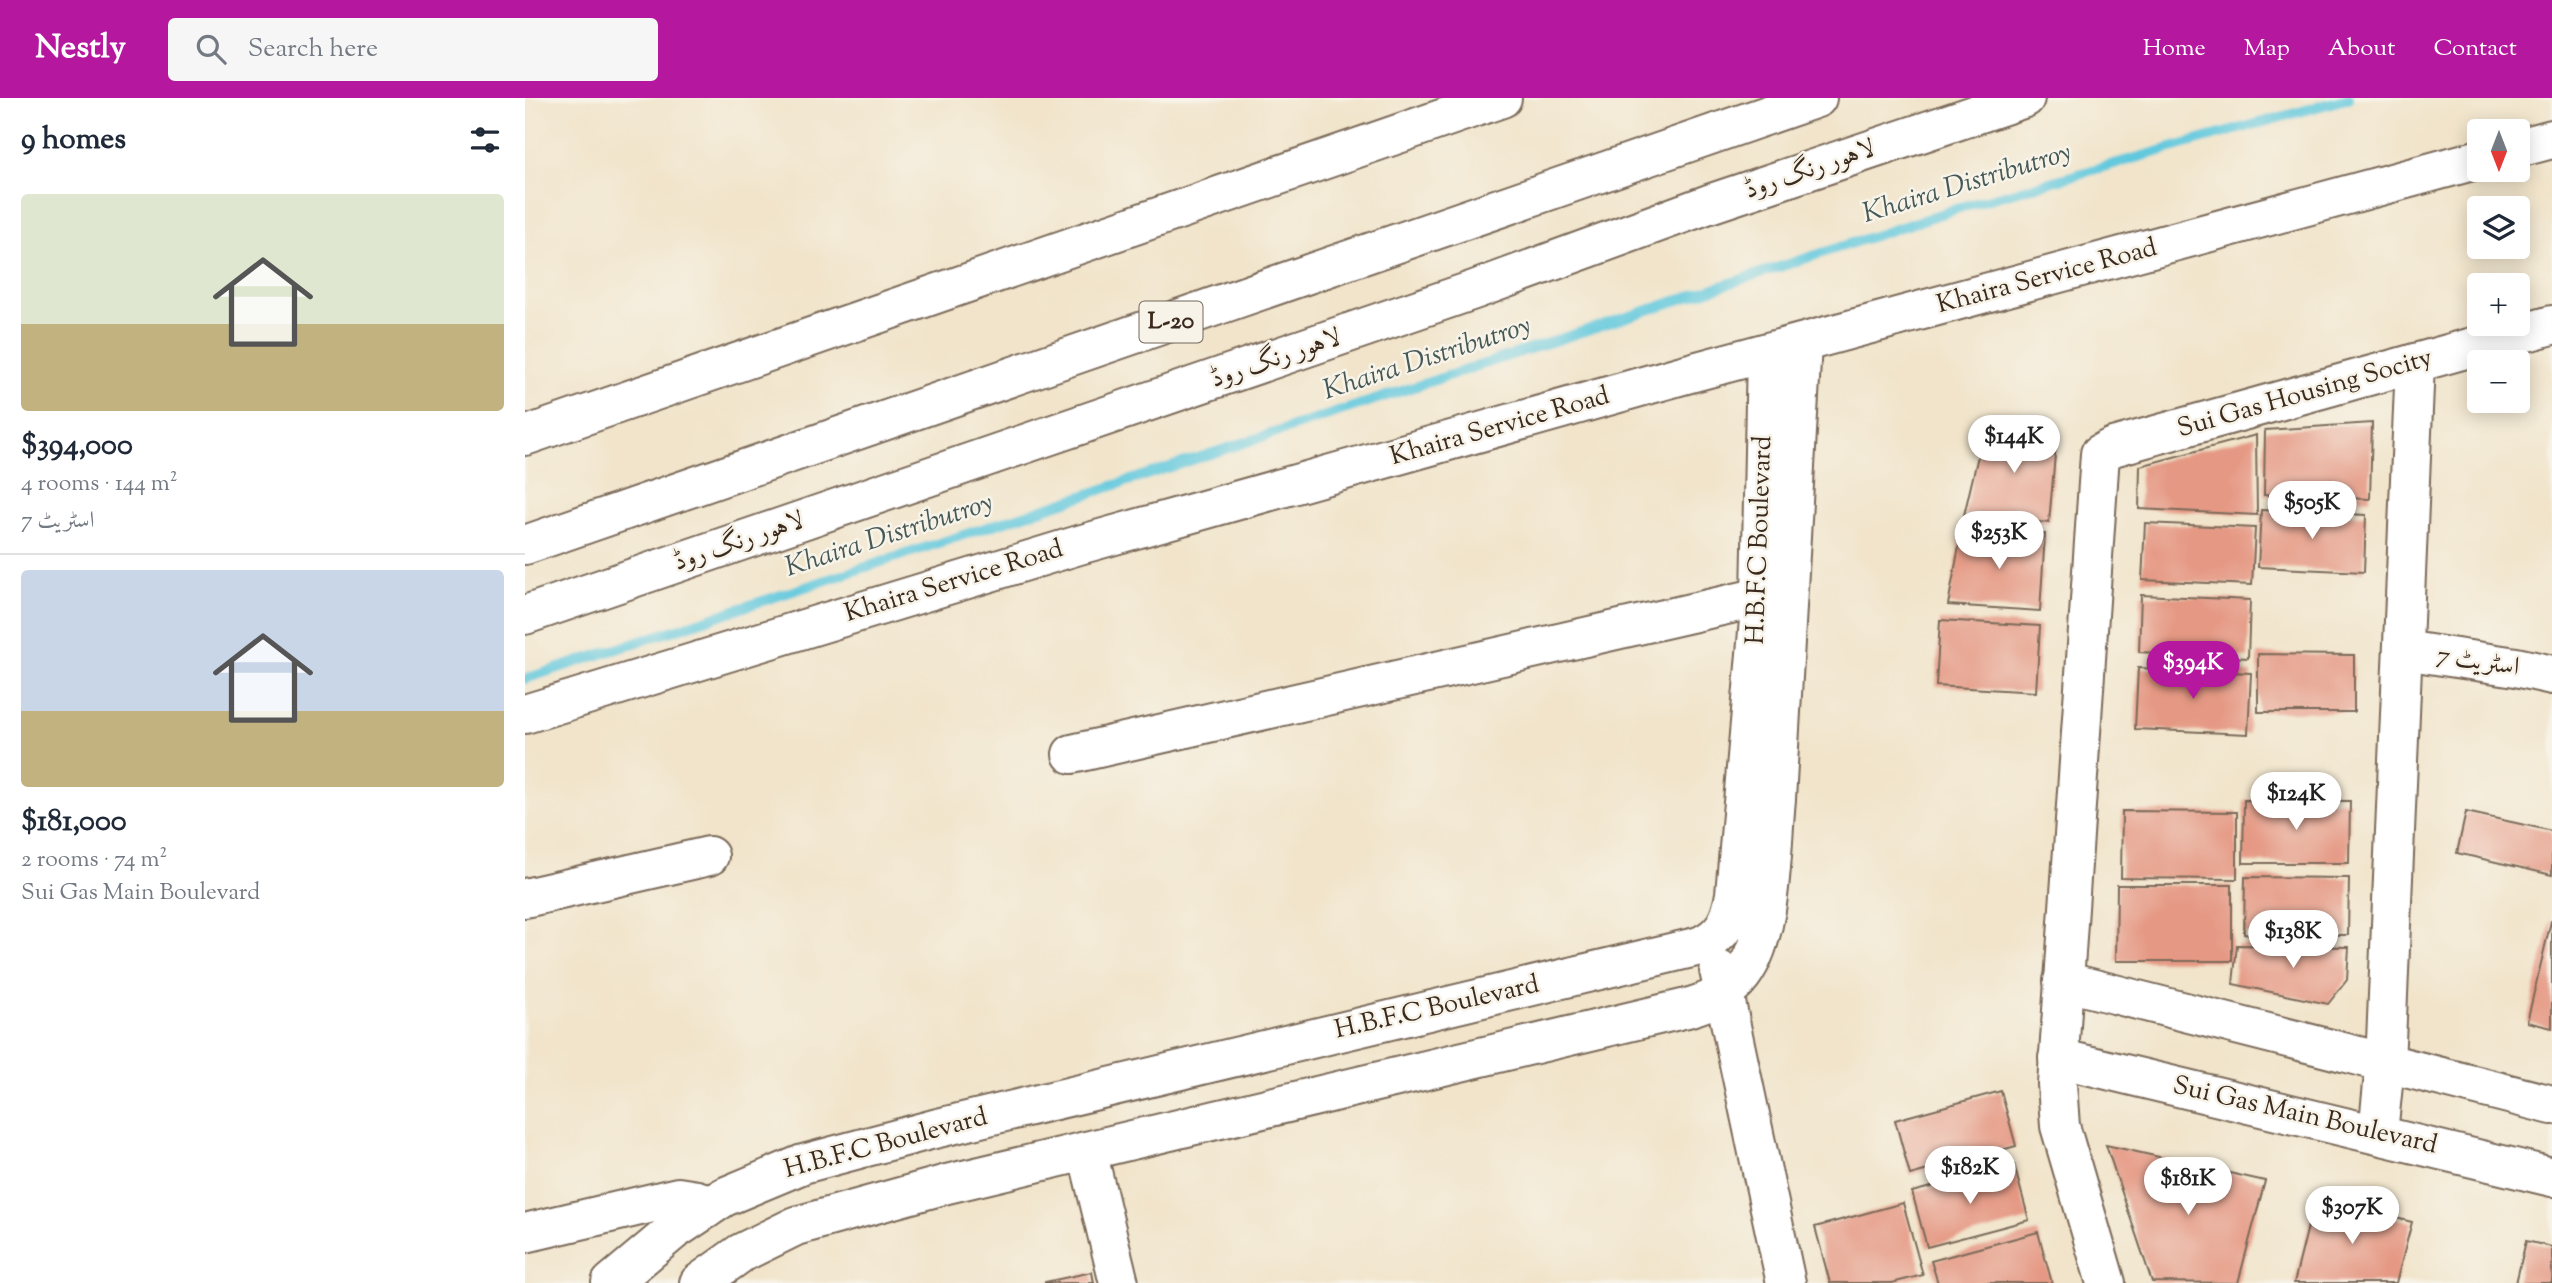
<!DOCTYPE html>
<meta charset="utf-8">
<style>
:root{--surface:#fff;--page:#f6f6f7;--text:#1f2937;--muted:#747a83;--line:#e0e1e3;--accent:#b5179e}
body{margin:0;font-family:"Sorts Mill Goudy",Amiri,serif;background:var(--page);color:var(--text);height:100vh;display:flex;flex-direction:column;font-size:26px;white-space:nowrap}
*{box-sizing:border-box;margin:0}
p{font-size:23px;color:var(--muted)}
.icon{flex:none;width:38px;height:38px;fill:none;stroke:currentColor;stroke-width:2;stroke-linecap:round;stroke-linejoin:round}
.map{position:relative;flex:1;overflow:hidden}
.panel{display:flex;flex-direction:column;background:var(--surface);width:525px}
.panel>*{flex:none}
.needle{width:46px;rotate:180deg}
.fabs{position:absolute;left:1942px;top:21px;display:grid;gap:14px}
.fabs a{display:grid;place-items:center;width:63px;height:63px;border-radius:7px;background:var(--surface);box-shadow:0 4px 18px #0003;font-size:35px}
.price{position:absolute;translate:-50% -60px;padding:0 16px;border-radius:24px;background:#fff;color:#222;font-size:23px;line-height:46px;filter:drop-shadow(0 2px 4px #0008)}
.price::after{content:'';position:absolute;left:50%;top:42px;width:21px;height:16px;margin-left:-10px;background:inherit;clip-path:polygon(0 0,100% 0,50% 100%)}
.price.current{background:var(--accent);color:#fff}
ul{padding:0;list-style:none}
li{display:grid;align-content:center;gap:14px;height:371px;padding:0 21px}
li+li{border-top:2px solid var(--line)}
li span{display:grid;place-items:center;height:217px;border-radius:7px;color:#555}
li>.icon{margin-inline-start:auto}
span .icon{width:126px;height:126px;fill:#fffc;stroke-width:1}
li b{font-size:30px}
h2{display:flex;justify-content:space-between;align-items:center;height:84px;padding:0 21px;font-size:30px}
header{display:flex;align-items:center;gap:42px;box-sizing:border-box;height:98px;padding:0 35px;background:var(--accent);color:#fff}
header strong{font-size:33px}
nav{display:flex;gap:38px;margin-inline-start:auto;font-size:24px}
.search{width:490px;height:63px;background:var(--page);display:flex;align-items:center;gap:18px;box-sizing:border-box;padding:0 24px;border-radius:7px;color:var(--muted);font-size:26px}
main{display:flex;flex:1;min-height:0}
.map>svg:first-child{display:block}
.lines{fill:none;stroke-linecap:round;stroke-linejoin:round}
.stream{stroke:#60c8dd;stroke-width:10}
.building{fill:#e59984}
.minor-casing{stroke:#7b6b5a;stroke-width:42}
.highway-casing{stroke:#7b6b5a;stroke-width:42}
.minor{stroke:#fff;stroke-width:38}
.highway{stroke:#fff;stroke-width:38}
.labels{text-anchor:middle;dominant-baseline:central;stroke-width:5;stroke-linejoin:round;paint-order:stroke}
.shield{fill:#f7f3e8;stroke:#73665b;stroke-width:2}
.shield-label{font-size:24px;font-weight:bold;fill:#3b2a1e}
.street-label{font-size:26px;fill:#3b2a1e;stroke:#f7f3e8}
.water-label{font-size:28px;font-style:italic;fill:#465957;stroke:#f7f3e8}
</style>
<header>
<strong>Nestly</strong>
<div class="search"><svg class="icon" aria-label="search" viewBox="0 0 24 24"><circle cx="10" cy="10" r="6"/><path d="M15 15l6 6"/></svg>Search here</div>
<nav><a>Home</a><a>Map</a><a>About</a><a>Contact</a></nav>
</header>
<main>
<section class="panel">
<h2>9 homes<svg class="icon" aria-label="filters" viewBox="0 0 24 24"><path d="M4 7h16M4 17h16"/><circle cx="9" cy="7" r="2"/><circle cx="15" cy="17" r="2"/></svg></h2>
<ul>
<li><span style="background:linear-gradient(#dfe7d0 60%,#c2b280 0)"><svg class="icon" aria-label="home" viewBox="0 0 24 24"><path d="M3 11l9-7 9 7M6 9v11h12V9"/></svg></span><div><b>$394,000</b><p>4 rooms · 144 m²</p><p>اسٹریٹ 7</p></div></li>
<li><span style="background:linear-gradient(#c9d6e8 65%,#c2b280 0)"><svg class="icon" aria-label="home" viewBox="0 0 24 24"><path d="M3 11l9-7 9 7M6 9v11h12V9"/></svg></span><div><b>$181,000</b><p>2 rooms · 74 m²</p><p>Sui Gas Main Boulevard</p></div></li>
</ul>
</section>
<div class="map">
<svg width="2027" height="1185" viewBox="0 0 2027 1185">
<rect width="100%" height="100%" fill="#f7f3e8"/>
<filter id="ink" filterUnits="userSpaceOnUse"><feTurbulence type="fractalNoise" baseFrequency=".0143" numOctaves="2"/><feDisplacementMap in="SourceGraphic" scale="14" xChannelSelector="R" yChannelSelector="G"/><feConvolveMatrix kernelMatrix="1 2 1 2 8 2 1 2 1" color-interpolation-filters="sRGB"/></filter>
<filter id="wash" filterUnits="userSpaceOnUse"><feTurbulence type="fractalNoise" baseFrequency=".00686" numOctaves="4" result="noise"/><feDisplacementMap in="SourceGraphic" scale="28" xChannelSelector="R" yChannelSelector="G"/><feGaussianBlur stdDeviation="1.57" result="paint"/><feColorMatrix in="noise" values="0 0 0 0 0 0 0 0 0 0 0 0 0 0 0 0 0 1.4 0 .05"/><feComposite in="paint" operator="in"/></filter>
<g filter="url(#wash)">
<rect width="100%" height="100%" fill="#f1e4ca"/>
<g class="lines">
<path class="stream" d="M0,581L1443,107L1824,0"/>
</g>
<g id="blocks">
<g class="building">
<path d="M1847,325L1845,401L1739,397L1740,332Z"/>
<path d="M1460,328L1532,334L1524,425L1439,417Z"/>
<path d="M1731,337L1732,417L1614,411L1615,368Z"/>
<path d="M1736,412L1841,417L1839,474L1733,469Z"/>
<path d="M1620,425L1730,430L1727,487L1617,482Z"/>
<path d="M1437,432L1520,436L1515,513L1423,507Z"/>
<path d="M1616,497L1725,502L1723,560L1614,554Z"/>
<path d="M1415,522L1515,528L1511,594L1411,588Z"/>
<path d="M1733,556L1829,557V614H1733Z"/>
<path d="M1613,570L1726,575L1723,636L1610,631Z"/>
<path d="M1719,702L1825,703L1824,765H1718Z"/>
<path d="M1597,713L1712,714V781L1596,780Z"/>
<path d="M1941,714L2027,733V777L1932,755Z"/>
<path d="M1720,779L1824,780L1823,837L1719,836Z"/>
<path d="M1592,787H1707V863H1591Z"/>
<path d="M2026,823H2027V930L2002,924Z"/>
<path d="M1712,847L1824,849L1822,882L1803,906L1708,886Z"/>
<path d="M1476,993L1491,1048L1385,1077L1370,1022Z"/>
<path d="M1581,1047L1740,1083L1713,1185L1627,1184Z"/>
<path d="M1489,1067L1504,1122L1402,1149L1387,1094Z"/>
<path d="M1790,1100L1887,1124L1871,1185H1769Z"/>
<path d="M1378,1105L1398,1177L1367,1185H1305L1290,1129Z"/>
<path d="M1513,1134L1527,1185H1413L1406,1163Z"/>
<path d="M2001,1143L2027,1149V1185H1991Z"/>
<path d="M567,1174L569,1185H520V1184Z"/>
</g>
</g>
</g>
<g filter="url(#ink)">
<use href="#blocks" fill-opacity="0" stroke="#7b6b5a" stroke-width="2"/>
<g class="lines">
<g class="minor-casing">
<g id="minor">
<path d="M1993,50L2027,41"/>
<path d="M0,338L977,0"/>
<path d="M1878,552L1991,569L2027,577"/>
<path d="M0,616L554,447L1154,278L1955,61"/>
<path d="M547,656L1236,499"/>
<path d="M0,800L184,758"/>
<path d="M1194,872L1261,1185"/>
<path d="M1538,883L2027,1007"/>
<path d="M1533,960L2027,1079"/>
<path d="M1853,1035L1860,967L1890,265"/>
<path d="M562,1053L594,1185"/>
<path d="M0,1135L153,1099L172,1102L181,1111"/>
<path d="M86,1185L148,1133L199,1099L278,1066L409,1031L1175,848C1199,837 1206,821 1210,796L1236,499L1241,255"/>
<path d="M174,1185L216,1155L271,1128L422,1086L1162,910C1183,904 1203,896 1217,877C1248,836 1246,752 1251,701L1277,246"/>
<path d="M1581,1185L1535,1028L1532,986L1575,356L1588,349L2027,227"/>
</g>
</g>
<g class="highway-casing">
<g id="highway">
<path d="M0,447L1292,0"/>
<path d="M0,517L949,192L1184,106L1500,0"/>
</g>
</g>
<use href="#minor" class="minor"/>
<use href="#highway" class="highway"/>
</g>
</g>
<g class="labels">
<rect class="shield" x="614.5" y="203.5" width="63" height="41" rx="5"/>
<g class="shield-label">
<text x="646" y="224">L-20</text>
</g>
<g class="street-label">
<text transform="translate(1285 72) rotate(-19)">لاہور رنگ روڈ</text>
<text transform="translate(1522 179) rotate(-15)">Khaira Service Road</text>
<text transform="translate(751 261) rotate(-19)">لاہور رنگ روڈ</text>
<text transform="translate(1780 296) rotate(-16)">Sui Gas Housing Socity</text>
<text transform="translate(975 329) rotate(-16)">Khaira Service Road</text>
<text transform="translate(1235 442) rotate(-88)">H.B.F.C Boulevard</text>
<text transform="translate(214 444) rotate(-19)">لاہور رنگ روڈ</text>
<text transform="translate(429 484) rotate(-17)">Khaira Service Road</text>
<text transform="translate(1953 564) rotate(9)">اسٹریٹ 7</text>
<text transform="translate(912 910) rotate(-13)">H.B.F.C Boulevard</text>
<text transform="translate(1780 1018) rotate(13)">Sui Gas Main Boulevard</text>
<text transform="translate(361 1046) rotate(-15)">H.B.F.C Boulevard</text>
</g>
<g class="water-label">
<text transform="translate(1442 86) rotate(-17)">Khaira Distributroy</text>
<text transform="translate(902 261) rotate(-18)">Khaira Distributroy</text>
<text transform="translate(364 438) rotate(-18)">Khaira Distributroy</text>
</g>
</g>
</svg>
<div class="fabs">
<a><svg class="needle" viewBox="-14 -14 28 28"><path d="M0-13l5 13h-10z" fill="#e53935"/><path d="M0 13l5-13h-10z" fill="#747a83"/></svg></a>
<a><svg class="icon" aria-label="layers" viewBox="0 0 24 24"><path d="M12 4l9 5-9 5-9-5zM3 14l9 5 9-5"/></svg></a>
<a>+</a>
<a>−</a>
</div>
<b class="price" style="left:1489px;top:377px">$144K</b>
<b class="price" style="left:1787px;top:443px">$505K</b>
<b class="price" style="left:1474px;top:473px">$253K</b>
<b class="price current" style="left:1668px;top:603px">$394K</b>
<b class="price" style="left:1771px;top:734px">$124K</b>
<b class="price" style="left:1768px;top:872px">$138K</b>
<b class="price" style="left:1445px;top:1108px">$182K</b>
<b class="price" style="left:1663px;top:1119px">$181K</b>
<b class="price" style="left:1827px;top:1148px">$307K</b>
</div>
</main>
